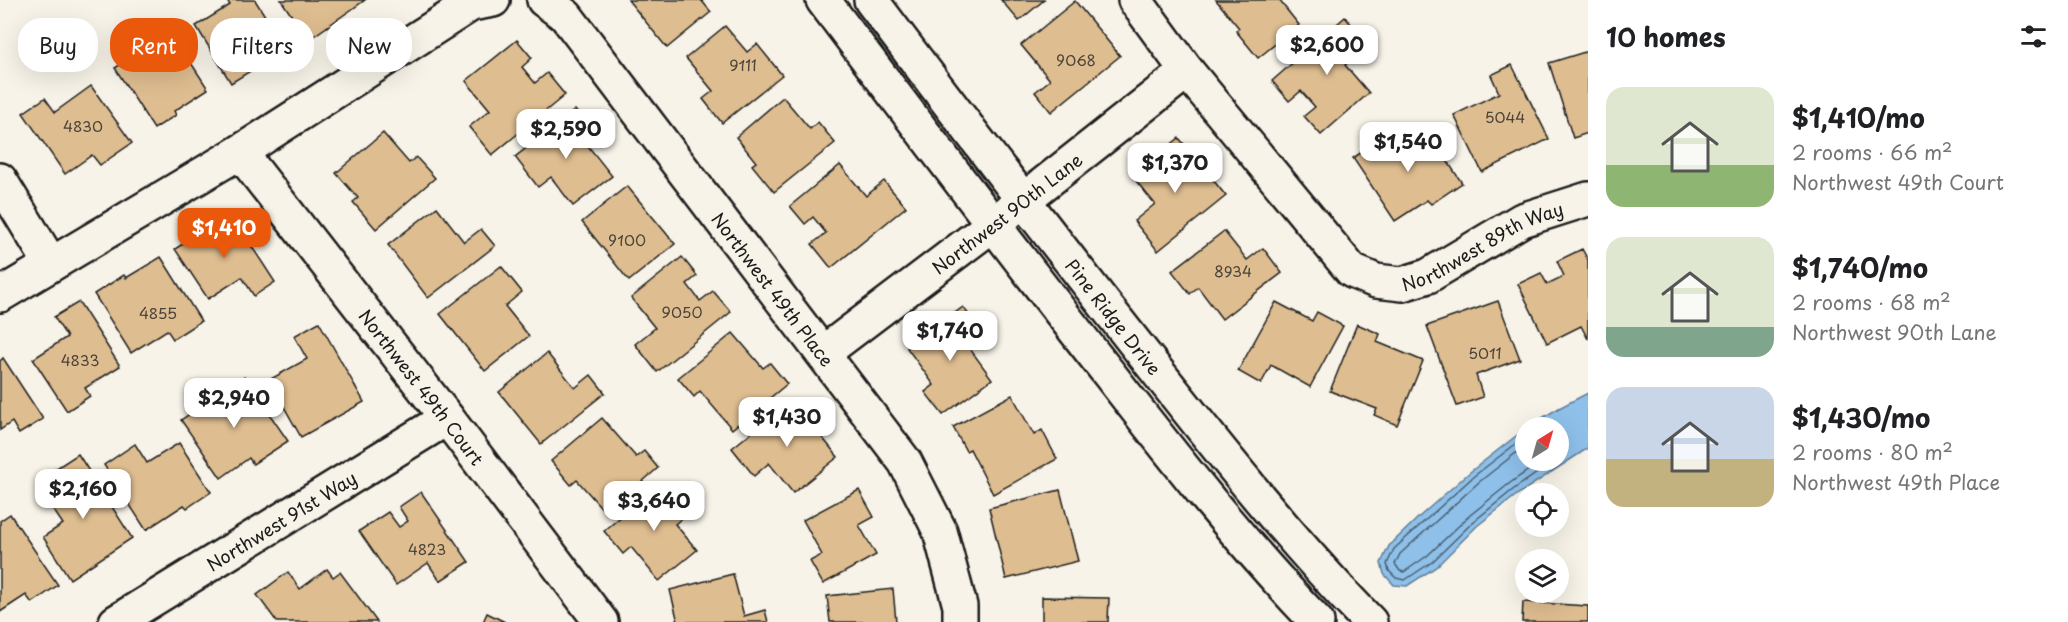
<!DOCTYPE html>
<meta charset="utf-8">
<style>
:root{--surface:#fff;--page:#f6f6f6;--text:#202124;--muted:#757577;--accent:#ea580c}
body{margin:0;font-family:"Playpen Sans",sans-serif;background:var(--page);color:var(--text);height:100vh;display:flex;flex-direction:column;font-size:22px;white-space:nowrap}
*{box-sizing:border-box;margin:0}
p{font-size:20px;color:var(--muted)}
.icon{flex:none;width:33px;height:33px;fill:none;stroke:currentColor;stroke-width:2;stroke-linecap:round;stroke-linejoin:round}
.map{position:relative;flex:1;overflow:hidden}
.details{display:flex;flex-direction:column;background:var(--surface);width:480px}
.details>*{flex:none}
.top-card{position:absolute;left:18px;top:18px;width:570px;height:54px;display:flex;gap:12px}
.needle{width:39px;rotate:37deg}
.fabs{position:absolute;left:1515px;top:417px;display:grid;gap:12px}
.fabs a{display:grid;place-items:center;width:54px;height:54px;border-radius:50%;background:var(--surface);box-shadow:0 6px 24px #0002;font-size:30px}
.price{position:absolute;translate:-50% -51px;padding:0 14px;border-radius:12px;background:#fff;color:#222;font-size:20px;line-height:39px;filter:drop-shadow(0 2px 3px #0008)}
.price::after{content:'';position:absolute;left:50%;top:36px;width:18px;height:14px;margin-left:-9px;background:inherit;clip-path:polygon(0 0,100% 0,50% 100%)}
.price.active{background:var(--accent);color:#fff}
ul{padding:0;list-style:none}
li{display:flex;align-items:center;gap:18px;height:150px;padding:0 18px}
li span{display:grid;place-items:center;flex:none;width:168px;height:120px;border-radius:18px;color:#555}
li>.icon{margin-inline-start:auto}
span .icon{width:72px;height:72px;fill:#fffc;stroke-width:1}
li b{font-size:26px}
h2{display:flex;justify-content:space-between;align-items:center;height:72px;padding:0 18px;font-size:26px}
.chip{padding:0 21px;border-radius:24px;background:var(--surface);box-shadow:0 6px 24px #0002;font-size:21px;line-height:54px}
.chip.active{background:var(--accent);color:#fff}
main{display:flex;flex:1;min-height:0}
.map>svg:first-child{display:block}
.water{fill:#8ec0ea;stroke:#607e98;stroke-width:1.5}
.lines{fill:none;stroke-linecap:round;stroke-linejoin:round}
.shore{stroke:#4a5e6e;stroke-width:1.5}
.building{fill:#debd90;stroke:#1c1c1c;stroke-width:1.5}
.minor-casing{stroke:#1c1c1c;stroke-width:38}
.minor{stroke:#f7f3e8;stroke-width:33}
.labels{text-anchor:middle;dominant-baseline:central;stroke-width:5;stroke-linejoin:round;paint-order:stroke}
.number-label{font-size:15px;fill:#4c4439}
.street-label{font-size:18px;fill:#1c1c1c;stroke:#f7f3e8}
</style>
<main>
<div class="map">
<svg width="1588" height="622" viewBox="0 0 1588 622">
<rect width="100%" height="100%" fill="#f7f3e8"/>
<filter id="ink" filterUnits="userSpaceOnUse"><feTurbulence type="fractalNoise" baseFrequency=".0167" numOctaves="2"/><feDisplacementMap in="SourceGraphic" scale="12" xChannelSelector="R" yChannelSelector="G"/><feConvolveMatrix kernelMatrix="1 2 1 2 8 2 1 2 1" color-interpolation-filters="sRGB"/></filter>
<g filter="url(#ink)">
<path class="water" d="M1588,393V448L1518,494L1477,526L1436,567L1407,586L1394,585L1384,574L1381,563L1389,546L1420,516L1470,472L1525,429L1526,460H1558V428L1527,427L1559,408Z"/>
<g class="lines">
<g class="shore">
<path d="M1526,436L1474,476L1394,549L1387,564L1389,571L1396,578L1405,580L1432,562L1473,522L1514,489L1556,460"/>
<path d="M1526,445L1479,482L1400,554L1395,564L1400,571L1404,572L1427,556L1469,516L1510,483L1543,460"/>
</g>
</g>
<g class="building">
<path d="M227,0H255L286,49L231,83L196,26L230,5Z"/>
<path d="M281,0H365L308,40Z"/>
<path d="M628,0H701L711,12L667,48Z"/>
<path d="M1001,0H1044L1019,21Z"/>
<path d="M1216,0H1279L1299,25L1258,58L1236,31L1239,28Z"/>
<path d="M1075,1L1120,56L1051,112L1035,92L1050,80L1021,45Z"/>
<path d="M1345,17L1369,45L1345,65L1369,93L1321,135L1304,116L1315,107L1301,91L1289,101L1272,81Z"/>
<path d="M725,26L747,52L757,44L782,75L722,123L703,99L713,91L686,58Z"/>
<path d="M171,32L208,89L174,111L176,115L154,129L115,68Z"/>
<path d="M517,40L532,58L522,67L535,83L547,73L565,95L492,155L469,127L490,110L466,81Z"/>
<path d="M1588,51V133L1573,138L1549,63Z"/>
<path d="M1512,65L1549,139L1482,172L1454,115L1499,93L1491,75Z"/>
<path d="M91,86L132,143L100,165L92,155L65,174L23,113L45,98L55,112Z"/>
<path d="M783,97L810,129L818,122L835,143L774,192L752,165L756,162L736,137Z"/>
<path d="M575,110L594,134L584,141L612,176L573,206L551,177L538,187L515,157Z"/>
<path d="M1424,126L1462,183L1431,204L1427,200L1395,221L1353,158L1382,139L1389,150Z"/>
<path d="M383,133L409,163L416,157L435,178L376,229L353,202L358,198L336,173Z"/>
<path d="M1179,138L1226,196L1158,251L1134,221L1155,204L1132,176Z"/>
<path d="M840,165L866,196L884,181L906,207L831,268L812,244L826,233L813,217L805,224L790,206Z"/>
<path d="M627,186L675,244L629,281L582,222Z"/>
<path d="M437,207L464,242L481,229L495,246L428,298L388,245Z"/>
<path d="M230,213L275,282L254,296L242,277L208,299L175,249Z"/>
<path d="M1224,231L1247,260L1263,248L1282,273L1222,319L1198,287L1190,294L1172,271Z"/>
<path d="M1582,249L1588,260V339L1581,326L1547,343L1518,284L1541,273L1547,284L1564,276L1557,261Z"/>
<path d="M161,257L201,321L173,339L167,330L131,353L94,294L124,275L126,278Z"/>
<path d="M682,257L697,276L687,284L700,301L713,291L731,312L657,372L635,344L655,328L631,298Z"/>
<path d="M501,266L522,292L505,306L529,336L485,371L440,314Z"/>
<path d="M1498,301L1520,359L1476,375L1483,397L1457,406L1427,326Z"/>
<path d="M79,302L120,366L85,388L90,396L67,411L33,359L67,337L54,317Z"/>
<path d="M1276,302L1312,321L1317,312L1343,326L1310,387L1271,365L1261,384L1238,371Z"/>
<path d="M963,307L978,327L962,338L992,379L943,415L925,392L934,385L907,348Z"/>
<path d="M319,322L364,402L301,437L269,380L307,359L294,336Z"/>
<path d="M1357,324L1380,334L1377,342L1423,361L1397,425L1374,415L1377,409L1330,391Z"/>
<path d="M733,333L763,368L770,363L787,384L732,429L700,391L694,397L678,378Z"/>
<path d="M547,353L575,388L591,375L605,393L541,444L499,392Z"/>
<path d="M3,358L43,419L19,434L12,422L0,430V361Z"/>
<path d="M244,377L288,441L253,464L249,458L221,478L181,420Z"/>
<path d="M1012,395L1034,435L1042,430L1057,459L993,494L970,449L966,451L953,427Z"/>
<path d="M792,400L838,457L793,493L769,463L754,476L732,448Z"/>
<path d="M602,418L636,457L644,451L658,468L606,513L577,480L571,485L551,461Z"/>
<path d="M179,443L211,492L187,508L184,505L146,530L104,465L135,444L147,463Z"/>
<path d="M78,454L132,538L70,579L43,537L63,524L48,502L62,493L49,473Z"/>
<path d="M662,482L688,513L675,524L697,550L659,581L631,547L623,554L604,531Z"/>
<path d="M859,490L874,517L859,525L876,555L823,584L810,561L822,555L803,520Z"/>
<path d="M1060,490L1078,561L1006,579L989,508Z"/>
<path d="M421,492L469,562L440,581L428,563L396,585L359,531L388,512L399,527L408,521L399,507Z"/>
<path d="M10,514L58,585L32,603L26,595L0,612V521Z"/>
<path d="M327,569L333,577L340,572L377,622H277L257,595L288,572L300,589Z"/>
<path d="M733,574L744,616L765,610L768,622H678L670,590Z"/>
<path d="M893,589L896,622H830L827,596Z"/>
<path d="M1042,597L1109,598L1108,622H1042Z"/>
<path d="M1523,602L1588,606V622H1522Z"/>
<path d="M487,613L505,622H483Z"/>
</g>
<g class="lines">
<g class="minor-casing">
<g id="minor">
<path id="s1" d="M544,0L566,16L905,462L940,531L960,606V622"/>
<path d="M823,0C918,126 1012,251 1110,375C1176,460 1242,544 1317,622"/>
<path id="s2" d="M871,0C961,120 1052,238 1145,356C1217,447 1289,539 1370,622"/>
<path id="s3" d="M1135,0L1187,71L1352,271L1376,281L1402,284L1428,276L1522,220L1588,199"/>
<path id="s4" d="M240,152L447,418L601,622"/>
<path d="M0,180L51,264"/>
<path d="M0,295L240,152L471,4L493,0"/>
<path id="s5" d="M823,353L992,225L1187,71"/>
<path id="s6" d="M116,622L447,418"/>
</g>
</g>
<use href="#minor" class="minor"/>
</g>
</g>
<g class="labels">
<g class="number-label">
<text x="1076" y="59">9068</text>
<text x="743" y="64">9111</text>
<text x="1505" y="116">5044</text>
<text x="83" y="125">4830</text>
<text x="627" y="239">9100</text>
<text x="1233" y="270">8934</text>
<text x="682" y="311">9050</text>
<text x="158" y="312">4855</text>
<text x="1485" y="352">5011</text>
<text x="80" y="359">4833</text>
<text x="427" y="548">4823</text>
</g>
<g class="street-label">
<text stroke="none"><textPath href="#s5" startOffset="231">Northwest 90th Lane</textPath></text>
<text stroke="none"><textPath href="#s3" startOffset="489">Northwest 89th Way</textPath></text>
<text stroke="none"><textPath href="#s1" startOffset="370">Northwest 49th Place</textPath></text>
<text stroke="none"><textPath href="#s2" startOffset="399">Pine Ridge Drive</textPath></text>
<text stroke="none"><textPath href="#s4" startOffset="297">Northwest 49th Court</textPath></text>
<text stroke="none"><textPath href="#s6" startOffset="194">Northwest 91st Way</textPath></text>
</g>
</g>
</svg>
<div class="fabs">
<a><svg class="needle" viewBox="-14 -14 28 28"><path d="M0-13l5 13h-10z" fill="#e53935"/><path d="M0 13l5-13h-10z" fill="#757577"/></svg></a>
<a><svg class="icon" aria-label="locate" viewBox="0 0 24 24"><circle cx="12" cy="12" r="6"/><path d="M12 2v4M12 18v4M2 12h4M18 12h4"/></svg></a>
<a><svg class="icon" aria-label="layers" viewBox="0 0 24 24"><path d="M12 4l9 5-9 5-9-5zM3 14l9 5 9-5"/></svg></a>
</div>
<b class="price" style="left:1327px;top:76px">$2,600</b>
<b class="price" style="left:566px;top:160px">$2,590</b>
<b class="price" style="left:1408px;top:173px">$1,540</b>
<b class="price" style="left:1175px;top:194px">$1,370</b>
<b class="price active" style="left:224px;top:259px">$1,410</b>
<b class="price" style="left:950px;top:362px">$1,740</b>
<b class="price" style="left:234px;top:429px">$2,940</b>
<b class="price" style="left:787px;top:448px">$1,430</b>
<b class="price" style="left:83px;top:520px">$2,160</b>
<b class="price" style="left:654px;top:532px">$3,640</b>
<div class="top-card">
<a class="chip">Buy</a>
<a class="chip active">Rent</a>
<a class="chip">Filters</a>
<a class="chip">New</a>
</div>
</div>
<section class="details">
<h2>10 homes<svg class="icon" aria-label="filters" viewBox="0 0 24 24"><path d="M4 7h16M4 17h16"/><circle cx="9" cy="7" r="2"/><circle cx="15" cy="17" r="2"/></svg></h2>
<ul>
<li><span style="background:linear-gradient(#dfe7d0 65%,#8fb573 0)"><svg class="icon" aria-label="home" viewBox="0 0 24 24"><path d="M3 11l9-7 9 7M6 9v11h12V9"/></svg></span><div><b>$1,410/mo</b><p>2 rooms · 66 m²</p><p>Northwest 49th Court</p></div></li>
<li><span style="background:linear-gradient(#dfe7d0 75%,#7fa58c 0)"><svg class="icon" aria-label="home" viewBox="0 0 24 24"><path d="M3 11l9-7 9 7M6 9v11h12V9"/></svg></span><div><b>$1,740/mo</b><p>2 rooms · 68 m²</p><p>Northwest 90th Lane</p></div></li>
<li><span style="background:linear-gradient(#c9d6e8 60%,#c2b280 0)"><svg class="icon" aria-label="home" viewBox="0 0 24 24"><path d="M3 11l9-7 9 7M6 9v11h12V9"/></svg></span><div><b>$1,430/mo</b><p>2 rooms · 80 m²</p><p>Northwest 49th Place</p></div></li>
</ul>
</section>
</main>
